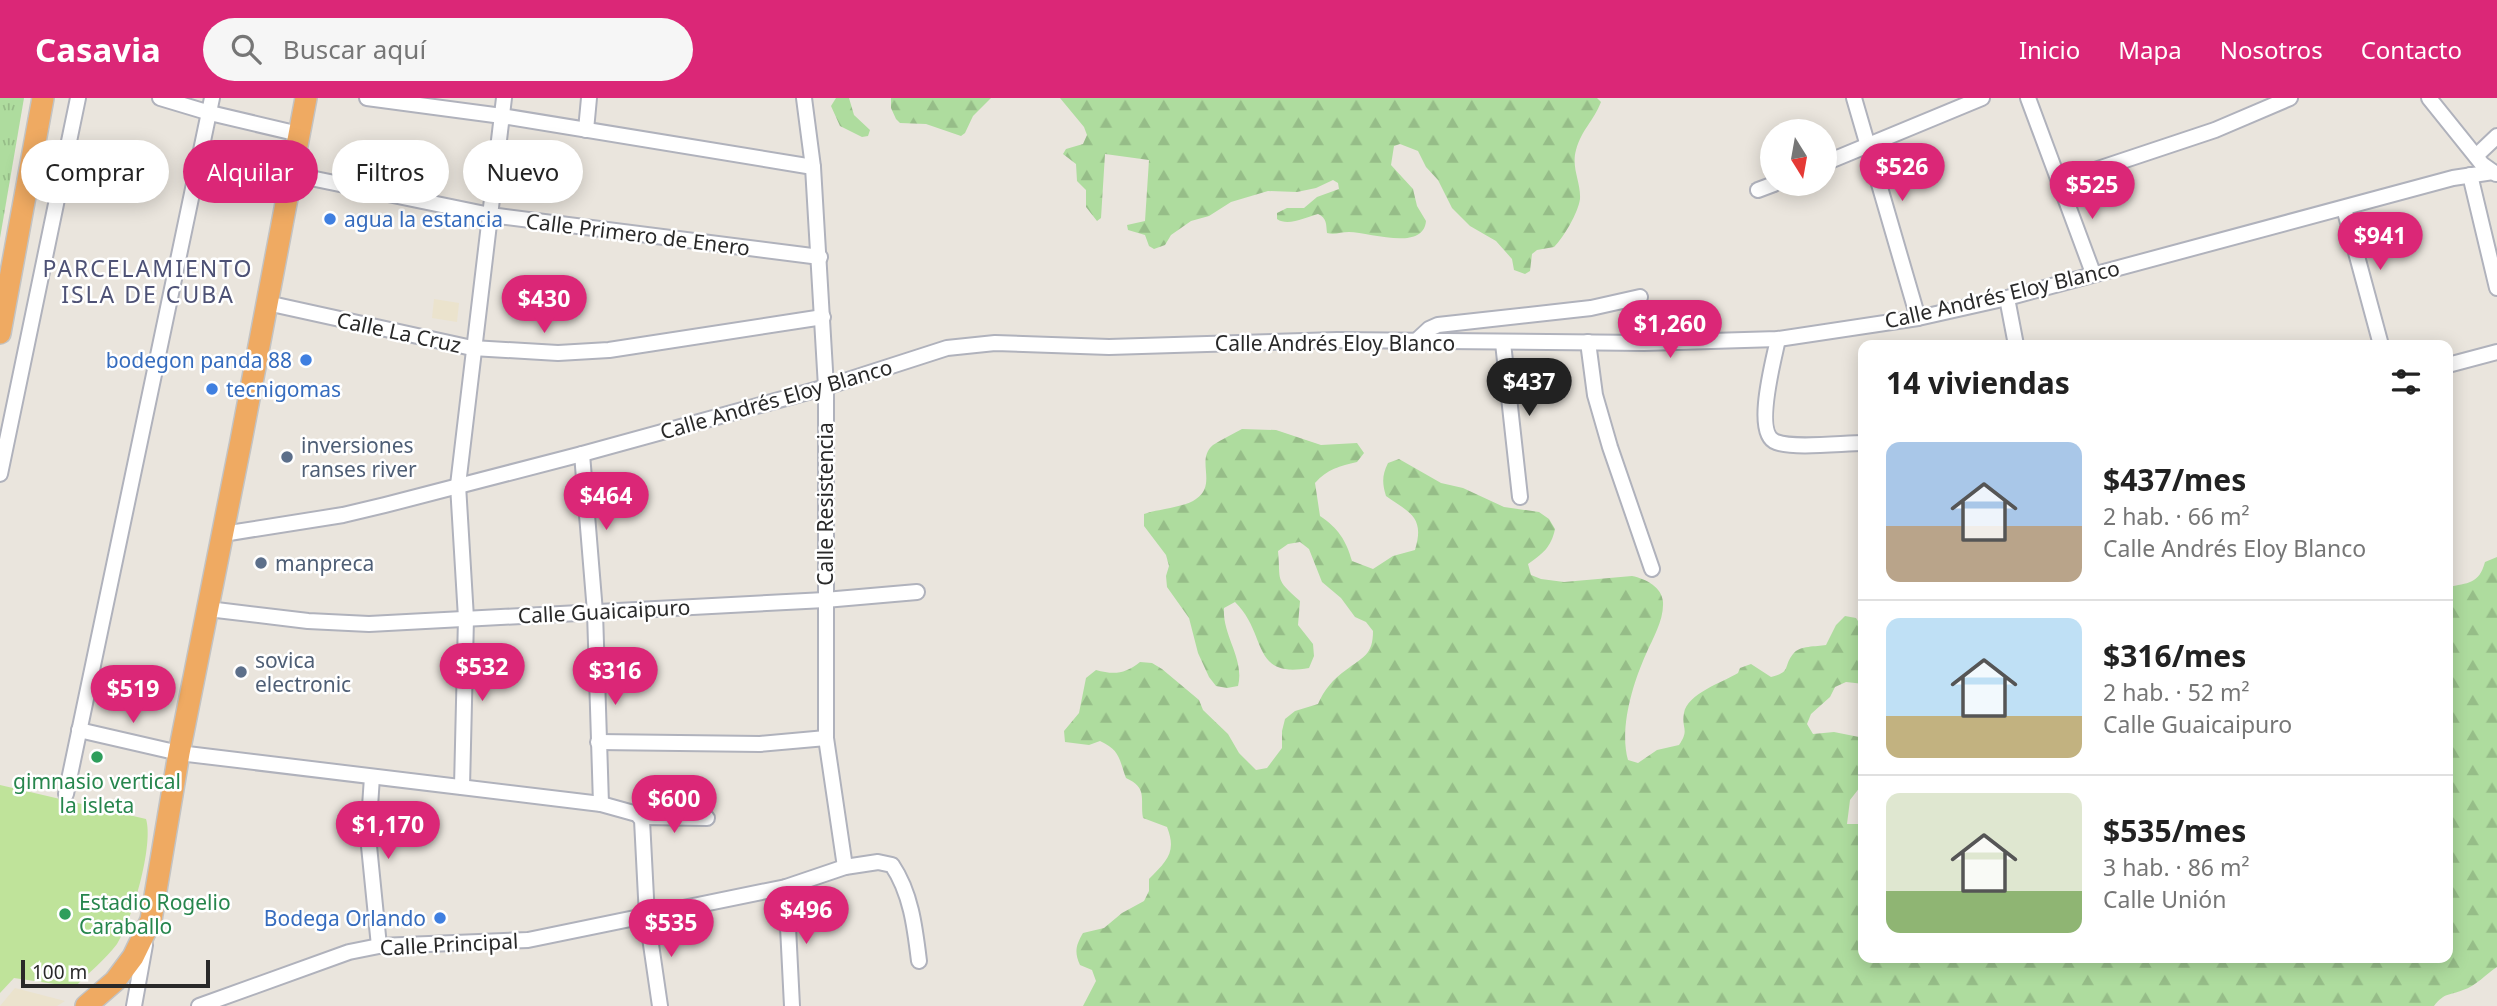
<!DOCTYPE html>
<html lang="es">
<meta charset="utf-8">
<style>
:root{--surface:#fff;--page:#f6f6f6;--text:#222;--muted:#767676;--line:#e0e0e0;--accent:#db2777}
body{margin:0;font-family:"Noto Sans",sans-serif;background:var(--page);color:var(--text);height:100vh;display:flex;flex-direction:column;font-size:26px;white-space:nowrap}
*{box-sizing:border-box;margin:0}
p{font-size:23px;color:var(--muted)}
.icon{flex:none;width:38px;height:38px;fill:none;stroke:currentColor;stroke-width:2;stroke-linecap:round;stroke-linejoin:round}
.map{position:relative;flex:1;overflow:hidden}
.panel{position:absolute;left:1858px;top:242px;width:595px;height:623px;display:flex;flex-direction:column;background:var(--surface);border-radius:14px;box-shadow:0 4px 18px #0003}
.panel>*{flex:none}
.guide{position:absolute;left:21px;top:42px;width:665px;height:63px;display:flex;gap:14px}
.needle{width:46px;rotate:169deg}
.buttons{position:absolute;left:1760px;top:21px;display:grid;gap:14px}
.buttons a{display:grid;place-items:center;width:77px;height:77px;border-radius:50%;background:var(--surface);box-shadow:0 4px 18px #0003;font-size:35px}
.scale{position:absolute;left:21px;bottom:18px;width:189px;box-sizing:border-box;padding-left:7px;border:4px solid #292929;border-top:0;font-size:19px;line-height:24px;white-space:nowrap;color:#292929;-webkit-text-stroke:5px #fff;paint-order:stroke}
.price{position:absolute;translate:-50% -60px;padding:0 16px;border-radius:24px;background:var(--accent);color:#fff;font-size:23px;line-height:46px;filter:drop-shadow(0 2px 4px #0008)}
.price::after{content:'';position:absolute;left:50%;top:42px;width:21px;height:16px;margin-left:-10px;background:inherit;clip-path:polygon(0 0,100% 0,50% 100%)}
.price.on{background:#222;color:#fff}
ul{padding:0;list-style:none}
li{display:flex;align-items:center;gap:21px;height:175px;padding:0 28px}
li+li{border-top:2px solid var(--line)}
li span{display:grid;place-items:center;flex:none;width:196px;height:140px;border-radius:14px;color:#555}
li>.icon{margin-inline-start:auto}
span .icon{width:84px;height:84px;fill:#fffc;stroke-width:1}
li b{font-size:30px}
h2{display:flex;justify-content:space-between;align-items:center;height:84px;padding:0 28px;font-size:30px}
.tag{padding:0 24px;border-radius:32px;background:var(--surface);box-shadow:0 4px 18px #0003;font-size:24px;line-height:63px}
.tag.on{background:var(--accent);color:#fff}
header{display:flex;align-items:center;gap:42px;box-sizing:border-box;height:98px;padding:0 35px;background:var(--accent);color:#fff}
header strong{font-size:33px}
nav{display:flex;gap:38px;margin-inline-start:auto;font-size:24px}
.search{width:490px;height:63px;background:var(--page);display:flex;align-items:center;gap:18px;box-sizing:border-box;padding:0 24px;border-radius:38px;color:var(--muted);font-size:26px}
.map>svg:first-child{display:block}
.education{fill:#ebe3cd}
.grass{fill:url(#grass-tufts)}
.forest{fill:url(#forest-firs)}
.pitch{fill:#bfe39a}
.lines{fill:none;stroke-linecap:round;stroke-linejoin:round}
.minor-casing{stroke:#b0b2bc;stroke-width:18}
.highway-casing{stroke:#c3c3c3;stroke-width:24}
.minor{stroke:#fff;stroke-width:14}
.highway{stroke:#efaa62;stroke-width:21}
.shop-dot{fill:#3f7fe0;stroke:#fff;stroke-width:2.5}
.service-dot{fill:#5c6f8a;stroke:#fff;stroke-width:2.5}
.leisure-dot{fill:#2e9e5b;stroke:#fff;stroke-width:2.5}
.labels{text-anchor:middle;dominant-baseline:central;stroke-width:5;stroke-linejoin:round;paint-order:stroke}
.shop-label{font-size:21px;fill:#366cbe;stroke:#fff;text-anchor:start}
.street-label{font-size:21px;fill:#292929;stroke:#fff}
.service-label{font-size:21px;fill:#4e5e75;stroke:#fff;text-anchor:start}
.leisure-label{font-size:21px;fill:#27864d;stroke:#fff}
.neighbourhood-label{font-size:23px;letter-spacing:2px;fill:#4e5276;stroke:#fff}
</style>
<header>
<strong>Casavia</strong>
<div class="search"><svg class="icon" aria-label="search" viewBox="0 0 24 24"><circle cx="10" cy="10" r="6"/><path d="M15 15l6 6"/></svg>Buscar aquí</div>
<nav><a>Inicio</a><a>Mapa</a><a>Nosotros</a><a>Contacto</a></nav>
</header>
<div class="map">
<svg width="2497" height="908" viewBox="0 0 2497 908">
<defs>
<pattern id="grass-tufts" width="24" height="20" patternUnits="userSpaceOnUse" patternTransform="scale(1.75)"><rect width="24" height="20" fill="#aedc9e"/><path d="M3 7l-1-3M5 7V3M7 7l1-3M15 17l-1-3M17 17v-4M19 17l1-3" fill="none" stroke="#96bd88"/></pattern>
<pattern id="forest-firs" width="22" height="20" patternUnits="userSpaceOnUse" patternTransform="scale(1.75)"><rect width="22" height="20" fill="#aedc9e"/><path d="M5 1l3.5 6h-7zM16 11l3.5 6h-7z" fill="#96bd88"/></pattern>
</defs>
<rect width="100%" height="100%" fill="#eae5dd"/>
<g class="education">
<path d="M434,201L459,205L457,224L432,220Z"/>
<path d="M15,890L65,903L57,908H0Z"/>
</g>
<path class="grass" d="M0,0H24L0,140Z"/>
<g class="forest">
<path d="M836,0H849L854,17L870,32L868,38L862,39L840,28L831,8Z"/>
<path d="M891,0H991L973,18L965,35L961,38L926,26L900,25L896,21L891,10Z"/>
<path d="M1060,0H1597L1601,4C1593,24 1582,31 1576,52C1571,70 1581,84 1580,101C1578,115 1564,139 1554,149L1537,152L1532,156L1530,173L1525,176L1514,172L1512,161L1496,143L1470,128L1452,110L1438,82L1426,69L1418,53L1400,46L1394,48L1391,67L1413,91L1417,108L1426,123C1423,154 1369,134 1349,134C1341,134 1335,137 1327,135C1326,126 1327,120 1318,116C1306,119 1288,129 1277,121V115L1287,110H1304L1317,99L1339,91L1338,85L1333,82L1316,90L1297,94L1268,93L1231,104L1209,118L1191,123L1171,137L1165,147L1154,151L1149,148L1145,137L1128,132L1127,127L1145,123L1149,62L1105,56L1101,120L1097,123L1086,109V92L1077,83L1076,66L1063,56L1066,51L1083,46L1087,37L1084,29Z"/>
<path d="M1242,331L1276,332L1321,347L1357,345L1364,355L1357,364C1340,368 1327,371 1315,385L1320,418C1338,430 1346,442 1352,463L1373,471L1393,458L1415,452C1425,419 1410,415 1386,398C1382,385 1382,377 1388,365L1399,361L1441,385L1463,390L1504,409L1539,414L1549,421L1555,431C1551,450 1542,456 1528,466L1531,477L1541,481L1564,484L1632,478C1646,481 1662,489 1663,504C1664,522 1653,540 1646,556C1633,585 1619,630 1628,662L1638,665L1657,652L1679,647C1690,631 1681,631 1684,615C1687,596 1723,584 1738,575L1740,570L1751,566L1771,579C1792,574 1783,568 1793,556C1800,547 1816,549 1826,547L1836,527L1845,518L1856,520L1864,532V586L1846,584L1835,589L1830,599L1811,616L1807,626L1813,636L1834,634L1864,640V684L1850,702L1847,726H1864V859H2448V489C2468,485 2479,486 2485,464L2497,459V869C2486,876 2476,888 2463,892C2449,898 2445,894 2434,908H1083L1096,883L1092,872L1080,867C1074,854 1076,847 1083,835L1104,830L1122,815L1144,803L1149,793V781C1167,763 1177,754 1167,729L1143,720C1140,700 1148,690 1126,680C1119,661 1120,652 1100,643L1089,647L1065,644L1064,633L1079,615L1086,580L1096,572C1114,577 1125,576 1140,564L1152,565L1162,571L1199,602L1203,612L1228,636L1239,655L1256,672L1267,670L1282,650V633L1285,621L1295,613L1318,606C1324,592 1333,581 1346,572C1363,559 1373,557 1373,533L1366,524L1355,519L1341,500L1322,484L1309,451L1300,444L1288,446L1278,453C1281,484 1274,480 1300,503L1298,527L1313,546L1314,558L1309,570C1250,581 1268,536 1235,504L1224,510C1222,537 1245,561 1238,588L1227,590L1216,588L1209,579L1198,555L1189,520L1167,489L1166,478L1169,468L1166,457L1144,428V416C1158,411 1186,409 1196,401C1218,386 1195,362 1213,347C1222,341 1233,336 1242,331Z"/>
</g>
<path class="pitch" d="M0,687L146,721C154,747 132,823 117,846C106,861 88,875 75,889L14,880L0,895Z"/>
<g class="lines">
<g class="minor-casing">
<g id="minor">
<path d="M160,0L210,15L299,36"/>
<path d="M367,0L502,18L813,69"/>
<path d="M804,0L813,69L826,289V640L845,769"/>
<path d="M1854,0L1918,220"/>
<path d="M2028,0L2093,175"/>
<path d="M2429,0L2482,66L2496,76"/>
<path d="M586,32L589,0"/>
<path d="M2476,58L2497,38"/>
<path d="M1825,65L1982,0"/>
<path d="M291,76L490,117L820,159"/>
<path d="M2470,77L2497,190"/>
<path d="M2059,84L2215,32L2290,0"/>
<path d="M1758,92L1774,86"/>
<path d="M2344,110L2381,247"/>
<path d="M2007,200L2016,247"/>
<path d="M267,205L472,250L558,255L609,252L823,219"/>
<path d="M1778,241C1774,261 1753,336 1776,344C1794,351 1843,345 1864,345"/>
<path d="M1416,243L1429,231L1438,227L1591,210L1640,199"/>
<path d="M1588,244L1595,297L1610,349L1652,471"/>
<path d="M1503,245L1520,399"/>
<path d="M2448,267L2497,254"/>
<path d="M582,356L595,514L601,706"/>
<path d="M0,376L78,0"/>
<path d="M223,436L343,417L385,407L582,356L826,289L947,250L995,245L1109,249L1337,242L1644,245L1778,241L1918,220L2007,200L2453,80L2493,74"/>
<path d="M208,511L308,523L369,526L825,502L917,494"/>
<path d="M79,632L179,655L601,706L637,716L642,722L647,819L660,908"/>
<path d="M598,644L760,646L826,640"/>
<path d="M372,679L368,738L379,848"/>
<path d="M462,689L466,520L458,387L504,0"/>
<path d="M66,696L212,0"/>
<path d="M641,719L707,720"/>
<path d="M786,789L792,908"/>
<path d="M134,908L145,847"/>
<path d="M199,908L349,854L379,848L528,842L786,789L845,769L878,764L892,767C911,795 915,830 919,863"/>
</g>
</g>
<g class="highway-casing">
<g id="highway">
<path d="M0,235L43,0"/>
<path d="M86,908L115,883L133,859L151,822L179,655L241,343L306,0"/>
</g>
</g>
<use href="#minor" class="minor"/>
<use href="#highway" class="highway"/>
</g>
<g class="shop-dot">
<circle cx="330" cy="121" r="7"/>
<circle cx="306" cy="262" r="7"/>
<circle cx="212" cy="291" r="7"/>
<circle cx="440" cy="820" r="7"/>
</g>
<g class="service-dot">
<circle cx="287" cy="359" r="7"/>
<circle cx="261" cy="465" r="7"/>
<circle cx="241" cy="574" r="7"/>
</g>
<g class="leisure-dot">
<circle cx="97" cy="659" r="7"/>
<circle cx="65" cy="816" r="7"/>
</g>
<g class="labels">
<g class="shop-label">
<text x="344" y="121">agua la estancia</text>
<text x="292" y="262" text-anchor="end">bodegon panda 88</text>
<text x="226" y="291">tecnigomas</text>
<text x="426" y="820" text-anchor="end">Bodega Orlando</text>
</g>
<g class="street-label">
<text transform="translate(638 136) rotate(7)">Calle Primero de Enero</text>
<text transform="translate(2002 196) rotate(-13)">Calle Andrés Eloy Blanco</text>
<text transform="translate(399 234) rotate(12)">Calle La Cruz</text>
<text x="1335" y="245">Calle Andrés Eloy Blanco</text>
<text transform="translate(776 301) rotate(-16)">Calle Andrés Eloy Blanco</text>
<text transform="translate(825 406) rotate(-90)">Calle Resistencia</text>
<text transform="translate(604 513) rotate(-3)">Calle Guaicaipuro</text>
<text transform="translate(449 846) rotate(-3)">Calle Principal</text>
</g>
<g class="service-label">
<text x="301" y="347">inversiones<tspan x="301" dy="24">ranses river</tspan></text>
<text x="275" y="465">manpreca</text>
<text x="255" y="562">sovica<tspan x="255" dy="24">electronic</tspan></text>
</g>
<g class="leisure-label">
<text x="97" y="683">gimnasio vertical<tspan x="97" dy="24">la isleta</tspan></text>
<text x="79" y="804" text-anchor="start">Estadio Rogelio<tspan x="79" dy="24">Caraballo</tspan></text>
</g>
<g class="neighbourhood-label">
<text x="148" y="170">PARCELAMIENTO<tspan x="148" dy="26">ISLA DE CUBA</tspan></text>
</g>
</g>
</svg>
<div class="buttons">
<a><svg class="needle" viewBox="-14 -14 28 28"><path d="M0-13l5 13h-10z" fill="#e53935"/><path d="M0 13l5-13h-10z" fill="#767676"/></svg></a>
</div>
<div class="scale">100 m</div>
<b class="price" style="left:1902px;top:105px">$526</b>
<b class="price" style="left:2092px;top:123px">$525</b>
<b class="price" style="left:2380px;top:174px">$941</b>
<b class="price" style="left:544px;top:237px">$430</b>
<b class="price" style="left:1670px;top:262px">$1,260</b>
<b class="price on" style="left:1529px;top:320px">$437</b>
<b class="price" style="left:606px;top:434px">$464</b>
<b class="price" style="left:482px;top:605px">$532</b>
<b class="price" style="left:615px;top:609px">$316</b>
<b class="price" style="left:133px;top:627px">$519</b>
<b class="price" style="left:674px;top:737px">$600</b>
<b class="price" style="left:388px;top:763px">$1,170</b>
<b class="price" style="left:806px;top:848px">$496</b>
<b class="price" style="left:671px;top:861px">$535</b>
<div class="guide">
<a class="tag">Comprar</a>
<a class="tag on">Alquilar</a>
<a class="tag">Filtros</a>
<a class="tag">Nuevo</a>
</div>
<section class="panel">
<h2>14 viviendas<svg class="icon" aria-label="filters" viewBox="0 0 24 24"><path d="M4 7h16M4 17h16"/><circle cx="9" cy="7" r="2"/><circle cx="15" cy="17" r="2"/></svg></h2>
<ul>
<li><span style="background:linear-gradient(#a9c7e8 60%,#b9a48a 0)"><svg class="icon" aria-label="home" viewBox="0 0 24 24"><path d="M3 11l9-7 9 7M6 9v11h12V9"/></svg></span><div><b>$437/mes</b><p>2 hab. · 66 m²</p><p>Calle Andrés Eloy Blanco</p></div></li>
<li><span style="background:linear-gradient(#bfe0f5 70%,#c2b280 0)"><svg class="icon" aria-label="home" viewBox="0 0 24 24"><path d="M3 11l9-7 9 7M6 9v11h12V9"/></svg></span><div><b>$316/mes</b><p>2 hab. · 52 m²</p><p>Calle Guaicaipuro</p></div></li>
<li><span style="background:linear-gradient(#dfe7d0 70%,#8fb573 0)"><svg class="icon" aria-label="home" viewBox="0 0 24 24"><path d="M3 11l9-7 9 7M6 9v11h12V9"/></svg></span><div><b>$535/mes</b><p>3 hab. · 86 m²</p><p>Calle Unión</p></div></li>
</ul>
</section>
</div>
